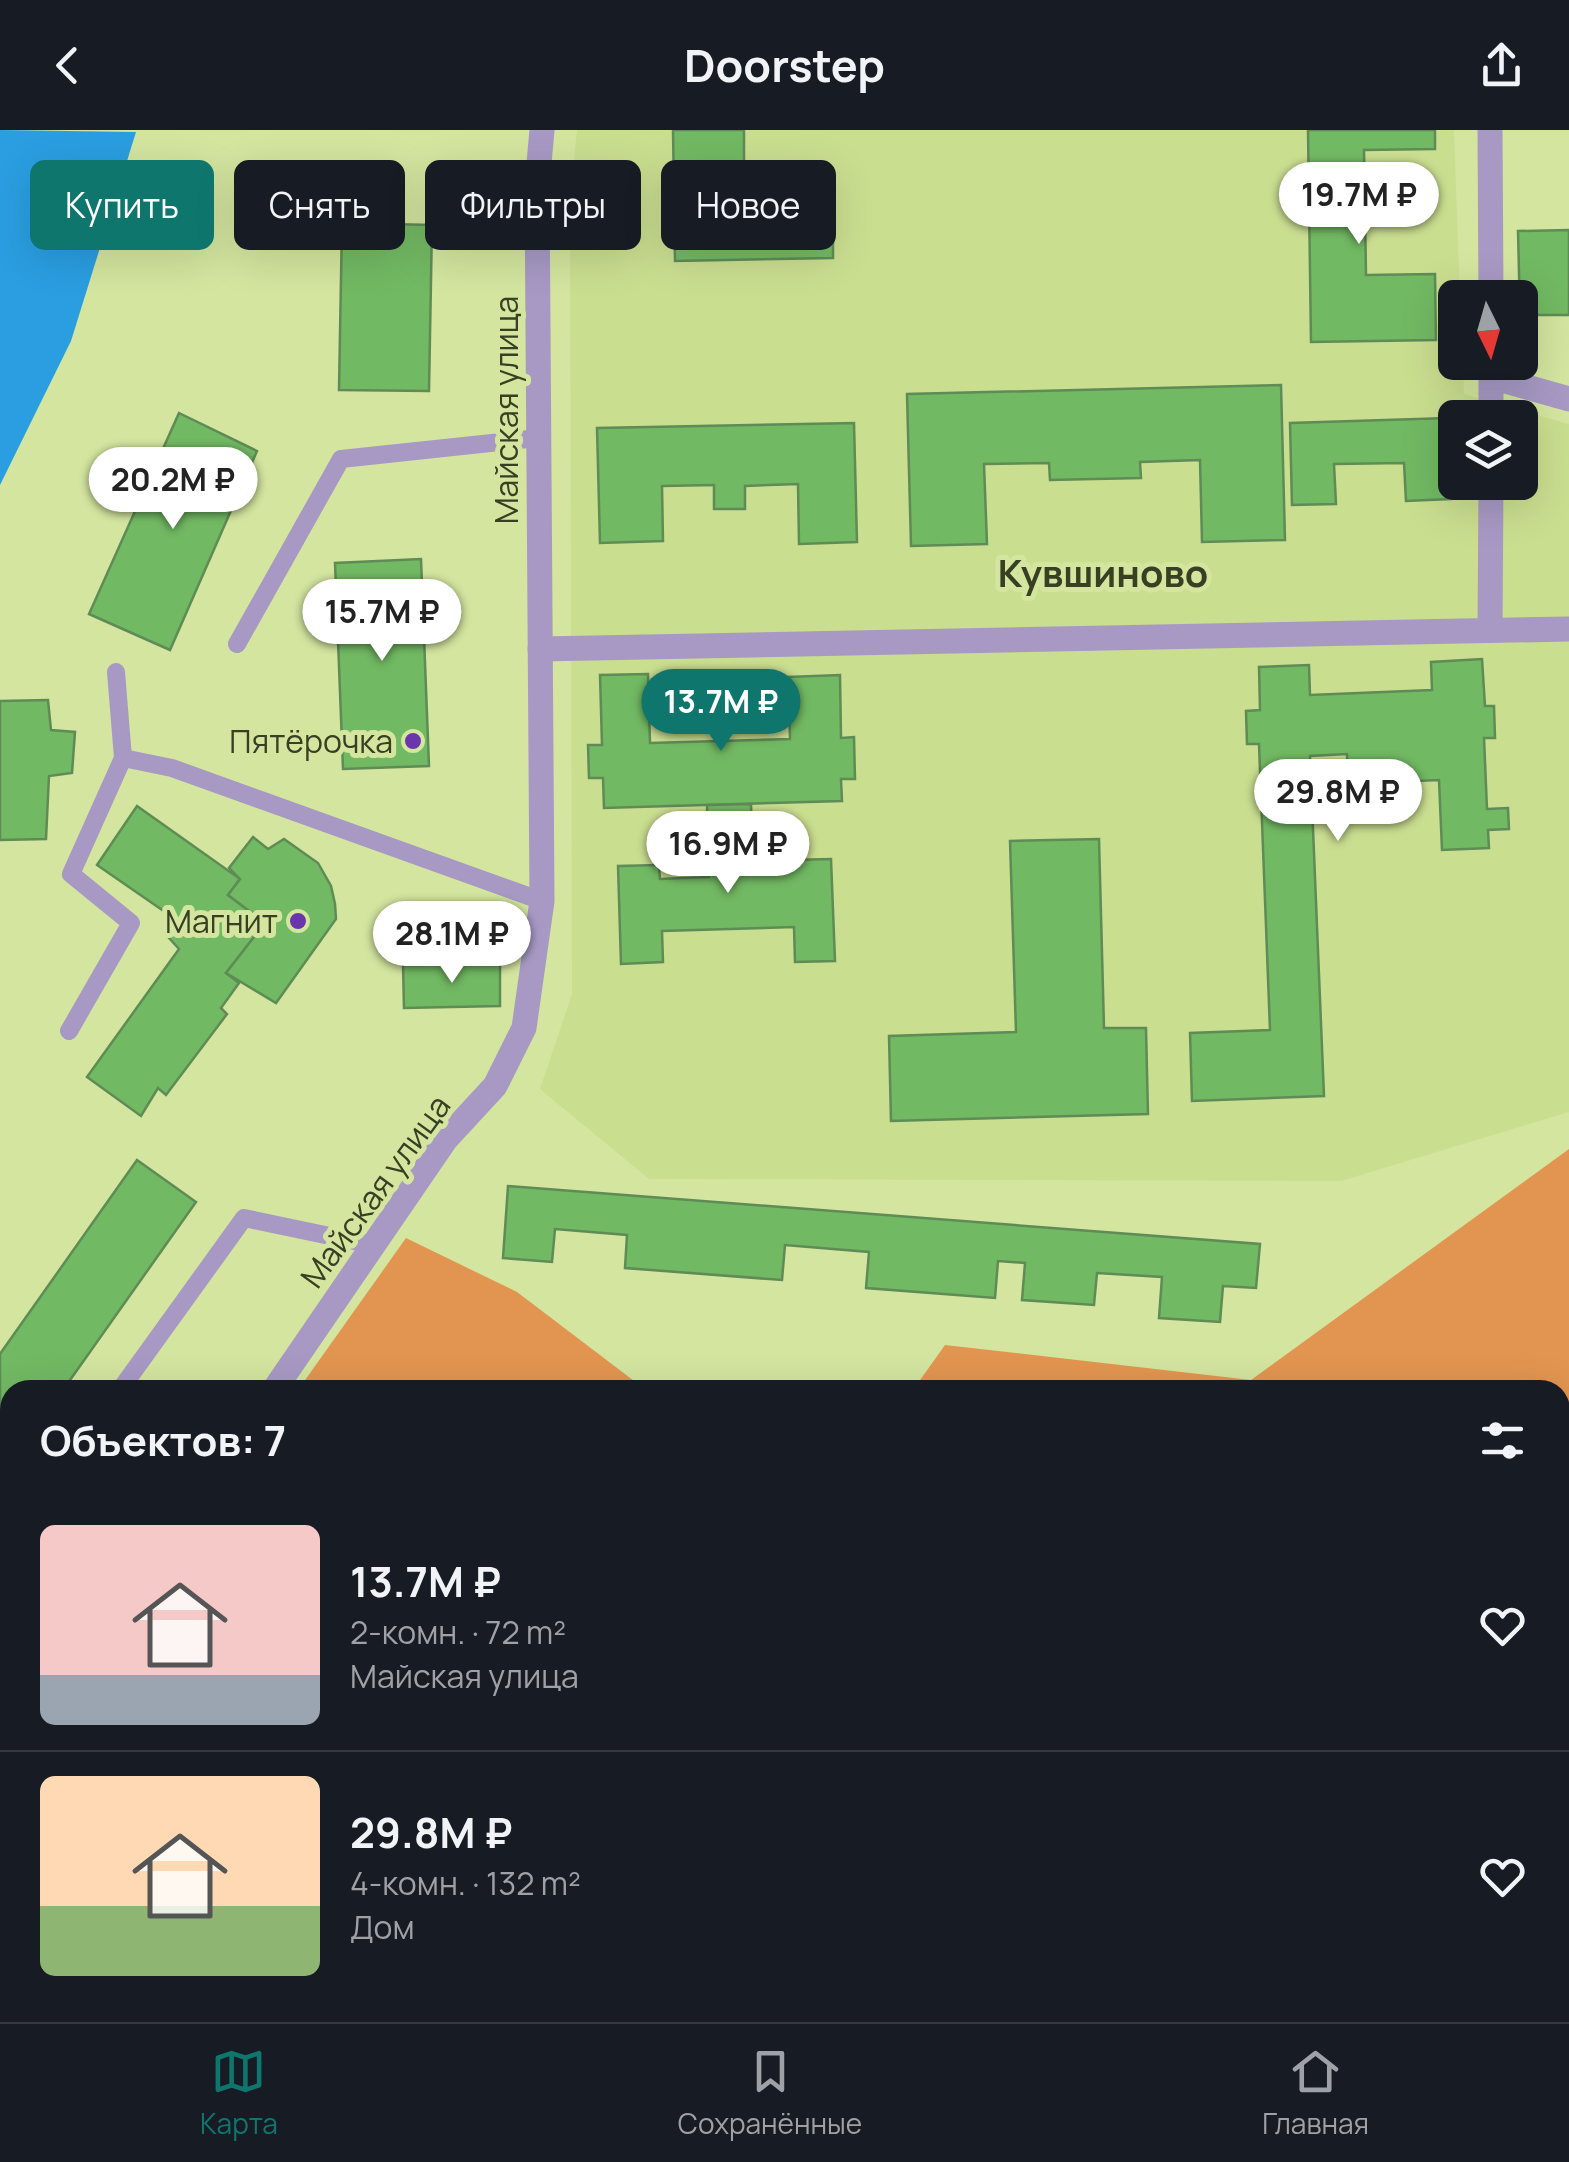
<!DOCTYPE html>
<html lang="ru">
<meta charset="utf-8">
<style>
:root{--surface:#171b24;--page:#20242c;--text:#f1f3f6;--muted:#9ea1a6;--line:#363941;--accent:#0f766e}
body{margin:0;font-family:Manrope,sans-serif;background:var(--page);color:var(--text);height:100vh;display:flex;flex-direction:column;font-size:38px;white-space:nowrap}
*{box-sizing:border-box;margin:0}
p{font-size:32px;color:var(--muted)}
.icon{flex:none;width:55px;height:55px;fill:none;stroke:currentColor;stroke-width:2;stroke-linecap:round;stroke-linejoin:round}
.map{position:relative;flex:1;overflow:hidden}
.drawer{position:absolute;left:0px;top:1250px;width:1570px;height:642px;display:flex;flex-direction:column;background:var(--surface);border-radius:30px 30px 0 0;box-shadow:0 10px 40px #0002}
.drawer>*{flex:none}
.hud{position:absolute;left:30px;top:30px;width:1000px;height:90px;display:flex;gap:20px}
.needle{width:65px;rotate:175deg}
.controls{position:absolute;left:1438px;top:150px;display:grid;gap:20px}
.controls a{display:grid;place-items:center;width:100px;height:100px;border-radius:15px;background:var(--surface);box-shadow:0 10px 40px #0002;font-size:50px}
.price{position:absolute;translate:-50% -85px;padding:0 22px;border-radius:35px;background:#fff;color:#222;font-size:32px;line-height:65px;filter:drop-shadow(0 2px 5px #0008)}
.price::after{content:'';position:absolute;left:50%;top:60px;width:30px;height:22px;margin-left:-15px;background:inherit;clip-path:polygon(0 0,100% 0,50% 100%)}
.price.on{background:var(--accent);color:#fff}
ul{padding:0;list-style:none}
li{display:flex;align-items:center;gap:30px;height:250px;padding:0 40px}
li+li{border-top:2px solid var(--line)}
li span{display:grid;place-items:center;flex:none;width:280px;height:200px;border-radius:15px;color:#555}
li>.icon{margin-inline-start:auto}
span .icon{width:120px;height:120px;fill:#fffc;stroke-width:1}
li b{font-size:42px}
h2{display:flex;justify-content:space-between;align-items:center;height:120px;padding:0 40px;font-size:42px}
.pill{padding:0 35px;border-radius:15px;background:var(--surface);box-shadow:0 10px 40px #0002;font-size:35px;line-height:90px}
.pill.on{background:var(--accent);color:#fff}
header{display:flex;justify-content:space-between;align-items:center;height:130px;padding:0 40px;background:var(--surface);font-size:45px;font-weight:700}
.menu{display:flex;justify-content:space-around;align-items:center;height:140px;border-top:2px solid var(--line);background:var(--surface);font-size:28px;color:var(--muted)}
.menu a{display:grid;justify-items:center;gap:5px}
.menu .on{color:var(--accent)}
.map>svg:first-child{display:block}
.built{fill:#cade90;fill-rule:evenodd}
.green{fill:#e29550}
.water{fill:#2a9ee1}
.building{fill:#72b963;stroke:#5f8b56;stroke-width:2.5}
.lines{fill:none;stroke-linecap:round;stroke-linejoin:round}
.lane{stroke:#a799c4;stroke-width:18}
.street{stroke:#a799c4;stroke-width:25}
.poi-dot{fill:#6b35ac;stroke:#d3e59f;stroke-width:4}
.labels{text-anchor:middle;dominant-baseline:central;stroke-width:10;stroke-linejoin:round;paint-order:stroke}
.street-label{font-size:32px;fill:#383f23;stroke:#d3e59f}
.poi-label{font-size:32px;fill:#383f23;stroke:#d3e59f;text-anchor:end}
.quarter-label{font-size:38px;font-weight:bold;fill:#383f23;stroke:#d3e59f}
</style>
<header><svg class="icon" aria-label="back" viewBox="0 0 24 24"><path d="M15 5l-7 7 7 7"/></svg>Doorstep<svg class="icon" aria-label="share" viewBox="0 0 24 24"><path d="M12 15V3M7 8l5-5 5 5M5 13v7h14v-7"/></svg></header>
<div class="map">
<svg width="1569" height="1892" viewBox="0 0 1569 1892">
<rect width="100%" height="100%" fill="#d3e59f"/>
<path class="built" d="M577,0H1454L1460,167L1455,168V232L1463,233L1464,264L1569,294V982L1341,1051L649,1049L540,959L572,864L570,69ZM1455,288H1520V352H1455Z"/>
<g class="green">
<path d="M1569,1019V1599L1560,1604V1260H913L945,1215L1251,1250Z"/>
<path d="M406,1108L517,1162L646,1260H298Z"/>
<path d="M1560,1673L1569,1681V1892H0V1700L10,1691V1882H1560Z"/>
</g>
<path class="water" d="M0,0L136,2L71,211L0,355Z"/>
<g class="building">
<path d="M673,0H744V58L833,57V128L675,131Z"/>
<path d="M1308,0H1435V19L1364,20L1366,145L1435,144L1436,210L1311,212Z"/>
<path d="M342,93L432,95L429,261L339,260Z"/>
<path d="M1569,100V185H1520L1518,101Z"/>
<path d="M1281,255L1285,410L1202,412L1200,330L1140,332L1141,348L1050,350L1049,333L984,334L987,414L911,416L907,264Z"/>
<path d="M179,283L257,321L170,520L89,484Z"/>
<path d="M1448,288L1449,327H1455L1451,369L1406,371L1404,333L1334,334L1336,374L1292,375L1290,293Z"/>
<path d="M854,293L857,412L799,414L798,354L745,356V379H714V355L662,356L663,411L600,413L597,298Z"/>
<path d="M421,429L429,636L343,639L335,433Z"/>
<path d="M1482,529L1485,576H1494L1495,608H1484L1487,679L1508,678L1509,699L1488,700L1489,718L1442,720L1439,650L1348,654L1347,624L1310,626L1324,966L1192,971L1190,903L1270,900L1259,614H1247L1246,581L1260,580L1259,537L1309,535L1310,565L1432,560L1431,532Z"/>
<path d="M648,544L650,613L790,609L788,547L840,545L841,608L854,607L855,649H841L842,671L604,678L603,648H589L588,615H602L600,545Z"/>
<path d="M48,570L51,600L75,602L72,643L49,646L46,709L0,710V571Z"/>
<path d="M751,674L753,744L791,742V730L831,729L835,831L795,832L794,797L662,801L663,832L621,834L618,736L659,735L660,749L709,747L707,675Z"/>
<path d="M137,676L240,749L228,765L265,793L226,843L239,853L221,878L227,884L166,965L158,958L141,986L87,947L179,819L169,808L181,793L97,735Z"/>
<path d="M253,707L268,719L284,709L318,733L331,756L335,774L336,789L276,873L226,843L265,793L228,765L240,749L229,738Z"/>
<path d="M1099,709L1104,898H1146L1148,984L891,991L889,906L1016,902L1010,711Z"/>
<path d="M500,834V876L404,878L403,835Z"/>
<path d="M137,1030L196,1072L63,1260H10V1336L0,1350V1224Z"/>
<path d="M508,1056L1260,1114L1256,1158L1223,1156L1220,1192L1159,1188L1162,1147L1097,1143L1094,1175L1022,1170L1025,1133L998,1131L995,1168L866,1158L869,1122L785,1115L782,1150L625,1138L627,1105L555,1099L552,1132L503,1128Z"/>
<rect x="238" y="1882" width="69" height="10"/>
</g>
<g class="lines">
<g class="lane">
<path d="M237,514L341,329L538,308"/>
<path d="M116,542L123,628"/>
<path d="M69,901L131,793L71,744L123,628L172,638L542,771"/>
<path d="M120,1260L244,1088L373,1115"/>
<path d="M0,1426L10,1412"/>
<path d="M0,1458L10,1464"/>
<path d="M173,1882L178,1892"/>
</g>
<g class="street">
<path d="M1490,0L1491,168"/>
<path d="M1491,232V247L1569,269"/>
<path d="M1491,288V247"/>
<path d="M1490,500L1491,352"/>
<path d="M540,519L1569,499"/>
<path d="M274,1260L446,1009L495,956L524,898L542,771L537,55L542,0"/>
<path d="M0,1682L10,1673"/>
</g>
</g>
<g class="poi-dot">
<circle cx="413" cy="611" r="10"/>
<circle cx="298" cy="791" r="10"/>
</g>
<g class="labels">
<g class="street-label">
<text transform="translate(506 280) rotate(-90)">Майская улица</text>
<text transform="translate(375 1061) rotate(-54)">Майская улица</text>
</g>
<g class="poi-label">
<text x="393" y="611">Пятёрочка</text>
<text x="278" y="791">Магнит</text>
</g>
<g class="quarter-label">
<text x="1103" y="442">Кувшиново</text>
</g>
</g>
</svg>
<div class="controls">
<a><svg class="needle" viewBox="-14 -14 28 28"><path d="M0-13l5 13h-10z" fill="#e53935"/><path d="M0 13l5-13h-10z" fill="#9ea1a6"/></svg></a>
<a><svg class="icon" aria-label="layers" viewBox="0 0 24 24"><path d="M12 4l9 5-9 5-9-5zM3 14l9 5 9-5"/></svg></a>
</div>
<b class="price" style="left:1359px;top:117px">19.7M ₽</b>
<b class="price" style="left:173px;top:402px">20.2M ₽</b>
<b class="price" style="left:382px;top:534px">15.7M ₽</b>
<b class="price on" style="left:721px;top:624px">13.7M ₽</b>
<b class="price" style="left:1338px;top:714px">29.8M ₽</b>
<b class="price" style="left:728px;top:766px">16.9M ₽</b>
<b class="price" style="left:452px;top:856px">28.1M ₽</b>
<div class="hud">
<a class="pill on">Купить</a>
<a class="pill">Снять</a>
<a class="pill">Фильтры</a>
<a class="pill">Новое</a>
</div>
<section class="drawer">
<h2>Объектов: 7<svg class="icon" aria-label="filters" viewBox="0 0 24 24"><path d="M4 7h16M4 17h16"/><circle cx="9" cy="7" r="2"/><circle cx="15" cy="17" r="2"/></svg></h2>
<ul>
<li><span style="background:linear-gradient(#f6c9c9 75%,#9aa5b1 0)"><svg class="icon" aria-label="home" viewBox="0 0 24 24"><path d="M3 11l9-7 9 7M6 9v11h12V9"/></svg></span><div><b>13.7M ₽</b><p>2-комн. · 72 m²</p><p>Майская улица</p></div><svg class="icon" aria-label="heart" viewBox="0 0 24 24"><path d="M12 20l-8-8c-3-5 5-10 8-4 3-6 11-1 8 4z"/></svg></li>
<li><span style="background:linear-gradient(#ffd9b3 65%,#8fb573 0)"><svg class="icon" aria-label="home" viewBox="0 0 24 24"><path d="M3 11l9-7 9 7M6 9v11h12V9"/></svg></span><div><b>29.8M ₽</b><p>4-комн. · 132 m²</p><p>Дом</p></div><svg class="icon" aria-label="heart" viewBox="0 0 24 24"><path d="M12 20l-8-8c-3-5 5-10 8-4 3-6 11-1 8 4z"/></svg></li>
</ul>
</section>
</div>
<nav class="menu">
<a class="on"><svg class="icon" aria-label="map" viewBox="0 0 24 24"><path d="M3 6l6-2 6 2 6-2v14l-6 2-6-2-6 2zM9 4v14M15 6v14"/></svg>Карта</a>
<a><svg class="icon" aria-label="saved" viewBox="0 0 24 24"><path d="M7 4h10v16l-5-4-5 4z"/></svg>Сохранённые</a>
<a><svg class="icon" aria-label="home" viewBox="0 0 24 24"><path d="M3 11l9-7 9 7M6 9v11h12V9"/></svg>Главная</a>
</nav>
